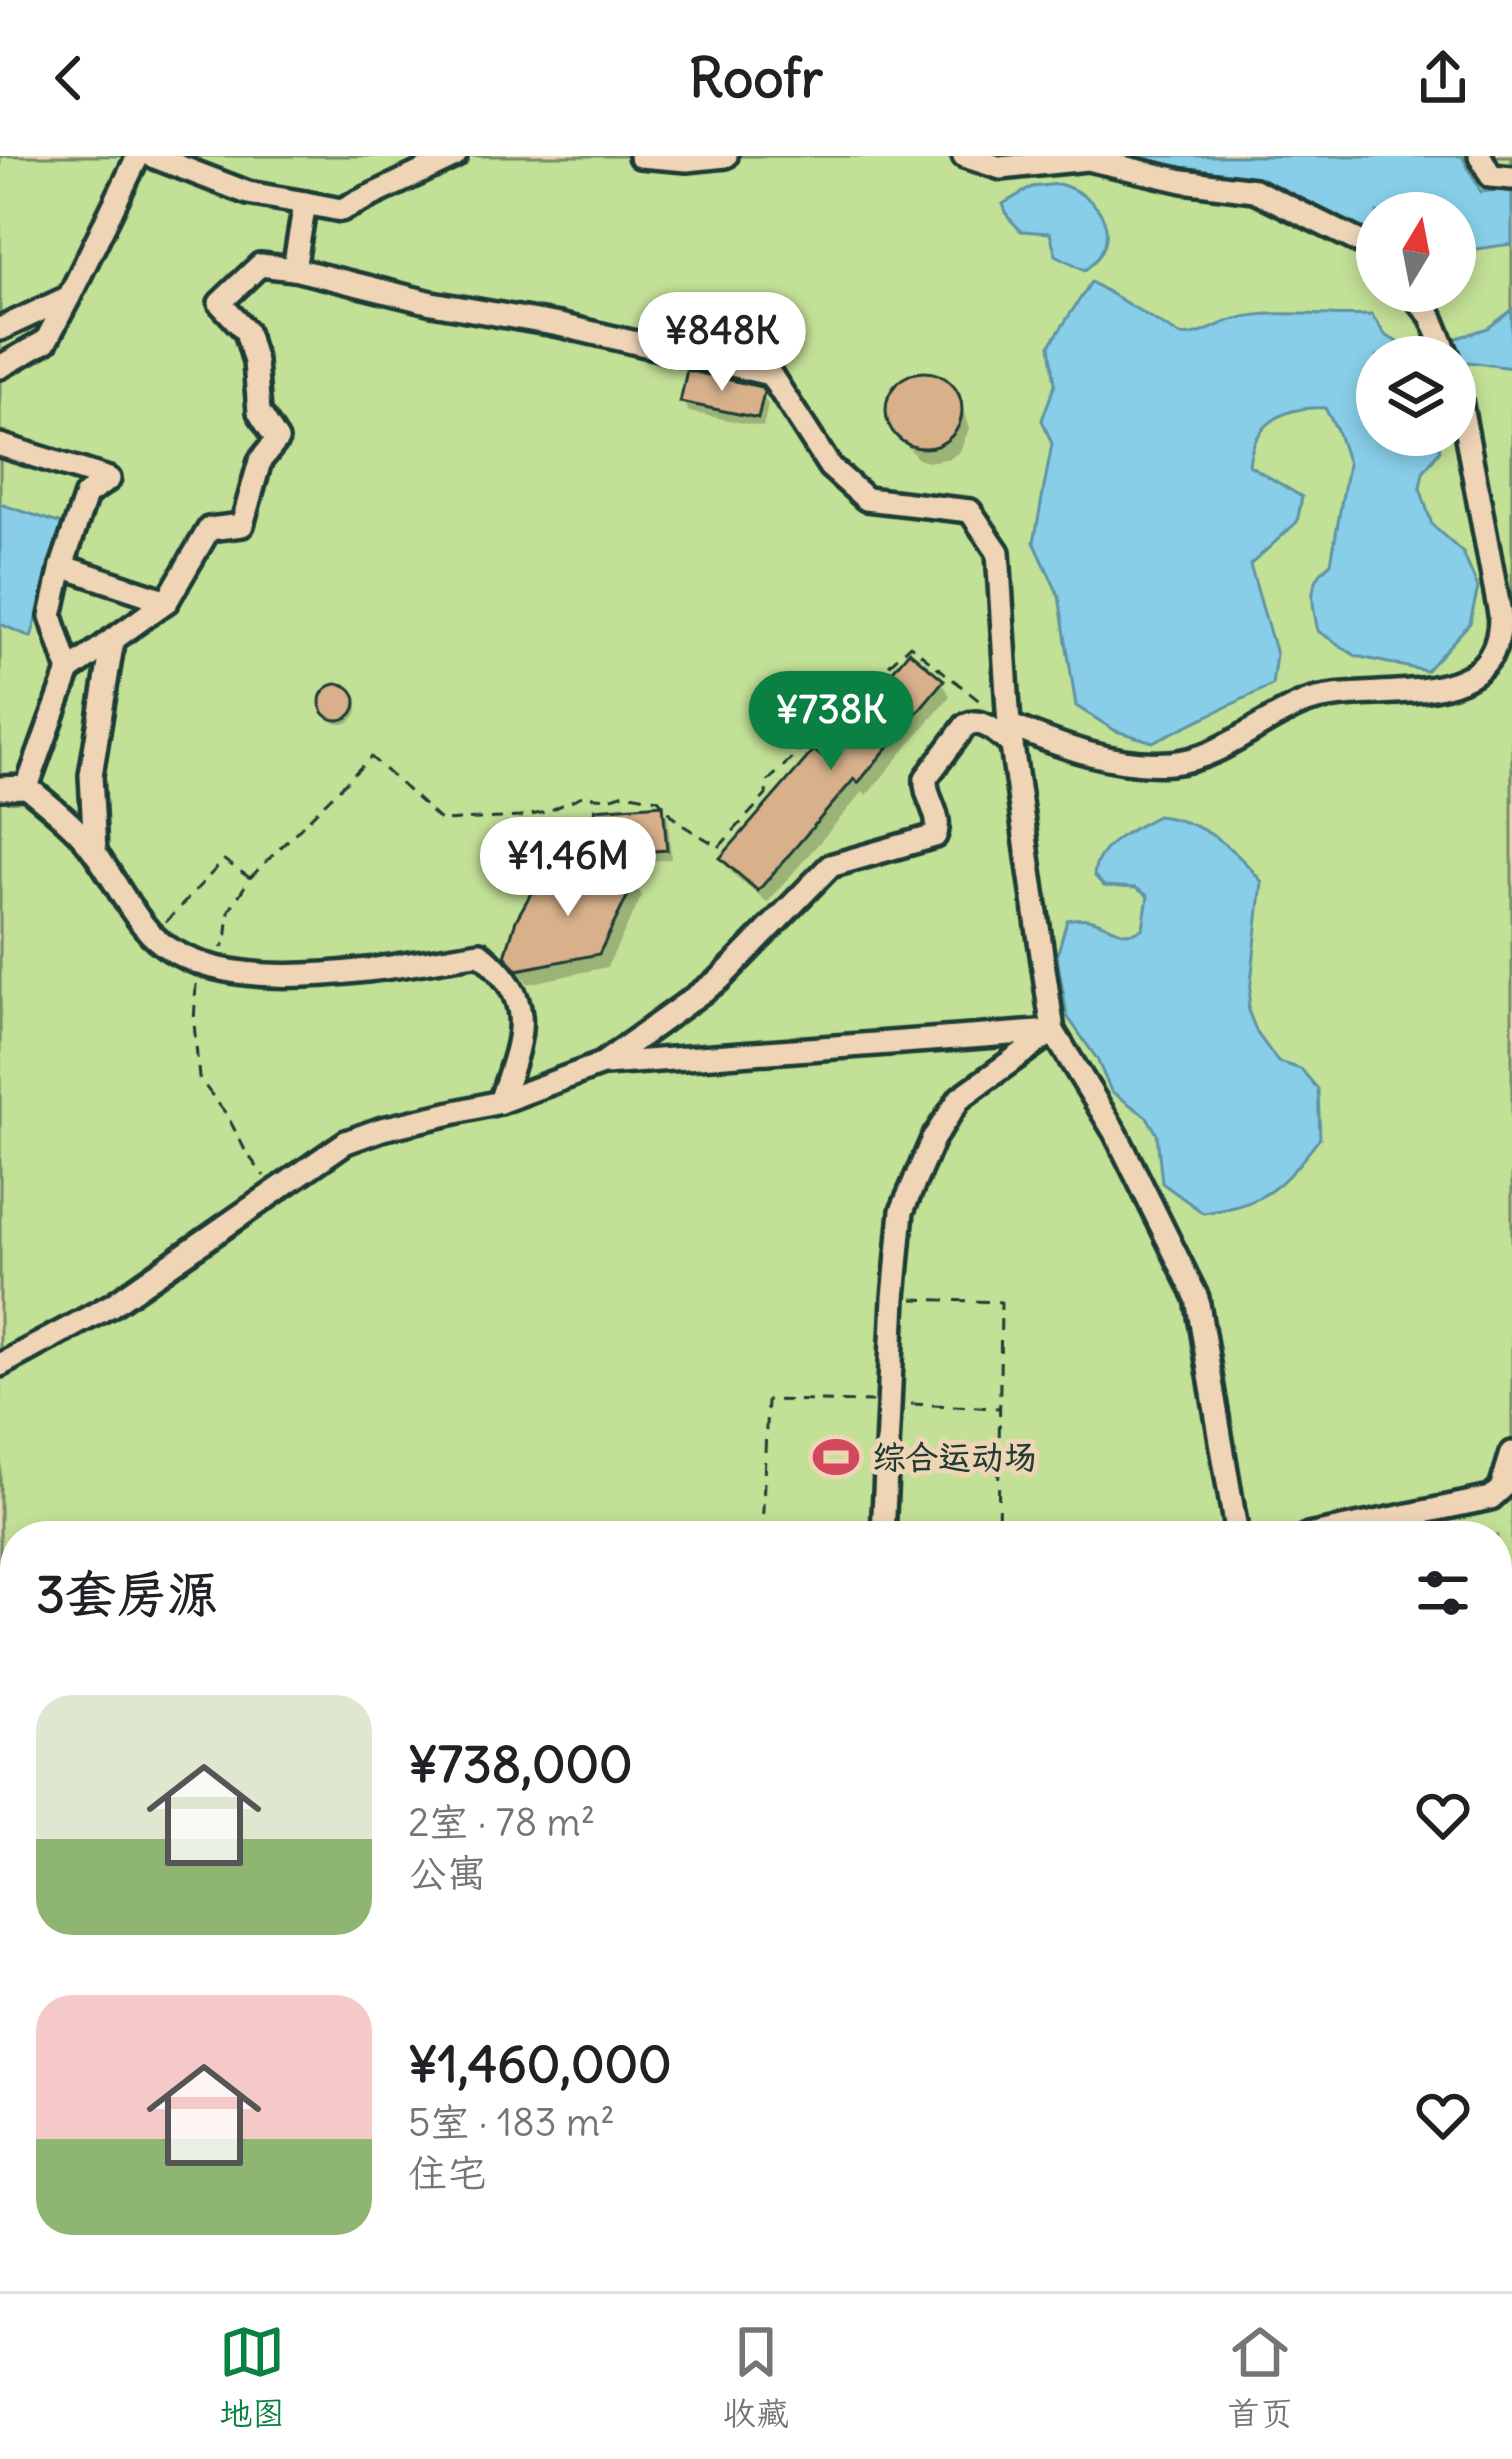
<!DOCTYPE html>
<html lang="zh">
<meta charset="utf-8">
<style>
:root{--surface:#fff;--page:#f6f6f6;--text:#202124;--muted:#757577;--line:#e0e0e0;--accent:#0b8043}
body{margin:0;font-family:Delius,"LXGW WenKai TC",sans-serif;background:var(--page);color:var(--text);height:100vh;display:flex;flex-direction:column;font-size:45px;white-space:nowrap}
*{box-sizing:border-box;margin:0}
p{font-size:39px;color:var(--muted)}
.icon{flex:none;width:66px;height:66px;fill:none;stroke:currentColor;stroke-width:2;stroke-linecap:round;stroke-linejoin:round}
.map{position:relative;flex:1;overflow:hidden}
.sheet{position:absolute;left:0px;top:1365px;width:1512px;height:771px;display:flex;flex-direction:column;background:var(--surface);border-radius:48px 48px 0 0;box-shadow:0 6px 18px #0003}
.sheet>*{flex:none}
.needle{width:78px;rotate:10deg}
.buttons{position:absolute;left:1356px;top:36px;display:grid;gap:24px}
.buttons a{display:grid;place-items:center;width:120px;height:120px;border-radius:50%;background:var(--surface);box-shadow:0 6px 18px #0003;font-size:60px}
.price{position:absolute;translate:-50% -102px;padding:0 27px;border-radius:42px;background:#fff;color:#222;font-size:39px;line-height:78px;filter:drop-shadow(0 3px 6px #0008)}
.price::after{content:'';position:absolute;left:50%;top:72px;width:36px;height:27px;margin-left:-18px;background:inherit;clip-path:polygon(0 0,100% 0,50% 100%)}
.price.selected{background:var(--accent);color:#fff}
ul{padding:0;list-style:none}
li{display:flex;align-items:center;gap:36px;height:300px;padding:0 36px}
li span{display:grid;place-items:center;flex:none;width:336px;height:240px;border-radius:36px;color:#555}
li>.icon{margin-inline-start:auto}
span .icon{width:144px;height:144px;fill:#fffc;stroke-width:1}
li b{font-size:51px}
h2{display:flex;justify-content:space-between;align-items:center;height:144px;padding:0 36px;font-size:51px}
header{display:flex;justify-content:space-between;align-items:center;height:156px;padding:0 36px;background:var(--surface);font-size:54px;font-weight:700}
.menu{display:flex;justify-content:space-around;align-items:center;height:168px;border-top:3px solid var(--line);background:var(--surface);font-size:33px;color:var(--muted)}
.menu a{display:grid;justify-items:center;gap:6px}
.menu .selected{color:var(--accent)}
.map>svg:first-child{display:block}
.green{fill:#c3e097;stroke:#718e66;stroke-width:3;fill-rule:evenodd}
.water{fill:#88cee9;stroke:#5e94a1;stroke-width:3}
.shadow{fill:#0003}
.building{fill:#d8b18b;stroke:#1f3d34;stroke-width:3}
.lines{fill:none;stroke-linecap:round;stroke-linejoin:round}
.minor-casing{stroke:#1f3d34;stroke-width:30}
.path{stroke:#1f3d34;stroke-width:3;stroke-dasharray:12 9;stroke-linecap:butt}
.minor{stroke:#efd5b6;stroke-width:21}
.labels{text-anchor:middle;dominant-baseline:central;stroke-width:10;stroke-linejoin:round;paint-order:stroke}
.poi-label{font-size:33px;font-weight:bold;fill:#1f3d34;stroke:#efd5b6;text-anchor:start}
</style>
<header><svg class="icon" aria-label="back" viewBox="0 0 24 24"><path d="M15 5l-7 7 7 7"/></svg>Roofr<svg class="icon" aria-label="share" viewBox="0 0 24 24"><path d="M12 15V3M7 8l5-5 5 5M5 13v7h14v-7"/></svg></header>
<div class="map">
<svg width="1512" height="2135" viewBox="0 0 1512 2135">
<rect width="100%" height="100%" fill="#efd5b6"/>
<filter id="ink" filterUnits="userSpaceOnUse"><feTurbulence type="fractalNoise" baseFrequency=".00833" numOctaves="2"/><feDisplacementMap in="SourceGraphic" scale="24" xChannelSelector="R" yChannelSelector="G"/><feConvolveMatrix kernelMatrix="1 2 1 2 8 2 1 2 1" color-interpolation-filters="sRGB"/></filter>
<g filter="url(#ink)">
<path class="green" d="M0,0H1512V2135H0ZM1377,57H1455V135H1377ZM1377,201H1455V279H1377ZM15,1380H1497V2121H15Z"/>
<g class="water">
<path d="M1132,0H1462L1481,36L1512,33V88L1455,96V57H1377V82L1320,61L1261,31Z"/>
<path d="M1059,28C1103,41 1126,82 1085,114L1056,99L1050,77L1021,75L1008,61L1003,48L1032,31Z"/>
<path d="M1091,126L1180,179C1200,182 1216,168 1235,163C1278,152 1328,162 1372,159L1385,179L1415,196L1488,172L1512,154V212L1469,206L1455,209V201H1377V279H1437L1440,294L1423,316L1420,332L1432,369L1463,397L1478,432L1470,467L1426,515L1356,500L1318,475C1312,448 1306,426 1331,407L1348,308L1337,274L1325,252C1285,250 1253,267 1249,309L1302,341L1297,366L1250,409L1276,498L1272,529L1153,586L1116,575L1076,550L1059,440L1034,386L1052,288L1042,264L1055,228L1050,189Z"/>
<path d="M0,348L65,369L31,481L0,468Z"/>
<path d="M1157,660C1203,665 1234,691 1262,726L1248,854L1257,877L1278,906L1301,913L1318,933L1320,982C1281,1031 1268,1048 1203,1057L1162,1027L1157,978L1147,961L1111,935L1097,903L1067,860L1057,800L1067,764C1105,755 1118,789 1143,772L1148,740L1136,732L1104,730L1094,719C1096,689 1133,673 1157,660Z"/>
</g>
<g class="shadow">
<path d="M922,219L933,220L953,234L962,250L969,273L960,295L951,302L928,306L918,303L892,271L889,248L899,228Z"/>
<path d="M759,234L768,249L763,271L689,256L683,246Z"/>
<path d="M942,526L950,540L867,639L863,636L767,747L732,717L723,703L821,604Z"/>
<circle cx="341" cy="551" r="17"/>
<path d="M662,651L668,661L671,703L608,709L602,698Z"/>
<path d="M633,725L642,740L607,811L528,828L509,800Z"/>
</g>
<g class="building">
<path d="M687,214L761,231L764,236L758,262L680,246Z"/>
<circle cx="924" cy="254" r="38"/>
<path d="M909,495L944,524L858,627L854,623L758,735L720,702L814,594L821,600Z"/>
<circle cx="338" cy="546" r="18"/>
<path d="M663,648L667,694L599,699L595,653Z"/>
<path d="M600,710L636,723L599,798L517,814L505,800L516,764L530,739L550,723L600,716Z"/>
</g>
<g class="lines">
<g class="minor-casing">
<g id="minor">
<path d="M640,0L687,4L726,0"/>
<path d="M964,0L1001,12L1087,3L1183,25L1254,34L1360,86L1377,99"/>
<path d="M1480,0L1491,20L1512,22"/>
<path d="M305,47L341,54L455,0"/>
<path d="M294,113L432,147L559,169L770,218L830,311L866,343L970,355L998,396L1009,569L1053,875L1116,978L1197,1142L1237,1380"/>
<path d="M1410,135L1431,160L1448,201"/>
<path d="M0,173L69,141L138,0"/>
<path d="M0,211L46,185L69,141"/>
<path d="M0,289L109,323L86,339L62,410L51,460L69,515L27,631L0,632"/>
<path d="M62,410L167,445L209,373L242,369L260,305L277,284L259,256L255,206L246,175L220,147L260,109L294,113L305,47L248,37L152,0"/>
<path d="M69,515L167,445"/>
<path d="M1009,569C1060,590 1115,611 1171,607C1221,603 1258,565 1304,547C1365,523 1502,564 1500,458L1455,217"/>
<path d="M27,631C46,647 66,662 82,680C109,710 123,748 151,778C221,849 391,810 480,797C539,846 522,880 500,946"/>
<path d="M95,696L91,619L113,483"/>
<path d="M605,908L1052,875"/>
<path d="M0,1209L112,1149L346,986L382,973L500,946L602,908L720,823L830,710L935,680C944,660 924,643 926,622L966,569C984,561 998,578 1012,589"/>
<path d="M883,1380L894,1142L902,1055L933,983L960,942L1053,875"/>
<path d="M1308,1380L1491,1342L1501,1333L1512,1297"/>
<path d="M0,1427L15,1422"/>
<path d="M0,1903L15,1916"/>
<path d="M252,2121L267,2135"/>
<path d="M1433,2121L1438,2135"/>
</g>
</g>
<g class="path">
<path d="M250,722L371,601L441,665L520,661L547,656L582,640L609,642L625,637L658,643L679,667L719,691L766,639L767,626L910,489L982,547"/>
<path d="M166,766L224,704L250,722L229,755L226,787L221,792"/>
<path d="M196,828L194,867L199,922L227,959L246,996L264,1020"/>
<path d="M913,1143L1001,1146L998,1380"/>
<path d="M911,1248L999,1252"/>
<path d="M762,1380L767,1244L872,1246"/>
</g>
<use href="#minor" class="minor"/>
</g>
</g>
<defs>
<g id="stadium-bare" transform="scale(3.6)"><path d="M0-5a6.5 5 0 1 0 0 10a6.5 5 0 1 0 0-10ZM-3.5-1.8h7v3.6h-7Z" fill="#d1495b" stroke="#efd5b6" stroke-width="2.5" paint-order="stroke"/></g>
</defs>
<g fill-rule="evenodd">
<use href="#stadium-bare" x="836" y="1301"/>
</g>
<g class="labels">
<g class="poi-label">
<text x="872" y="1301">综合运动场</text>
</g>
</g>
</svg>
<div class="buttons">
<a><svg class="needle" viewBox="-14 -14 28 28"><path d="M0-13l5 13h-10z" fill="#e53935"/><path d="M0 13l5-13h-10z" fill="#757577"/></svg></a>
<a><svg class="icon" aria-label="layers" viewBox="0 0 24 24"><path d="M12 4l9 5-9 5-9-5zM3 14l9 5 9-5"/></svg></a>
</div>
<b class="price" style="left:722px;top:238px">¥848K</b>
<b class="price selected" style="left:831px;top:617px">¥738K</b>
<b class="price" style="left:568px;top:763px">¥1.46M</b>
<section class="sheet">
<h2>3套房源<svg class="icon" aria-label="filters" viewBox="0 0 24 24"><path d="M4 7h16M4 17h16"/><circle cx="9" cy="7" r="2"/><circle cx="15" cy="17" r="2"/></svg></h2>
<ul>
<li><span style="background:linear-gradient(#dfe7d0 60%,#8fb573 0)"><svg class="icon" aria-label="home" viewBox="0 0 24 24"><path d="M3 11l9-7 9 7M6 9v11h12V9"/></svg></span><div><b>¥738,000</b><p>2室 · 78 m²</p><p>公寓</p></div><svg class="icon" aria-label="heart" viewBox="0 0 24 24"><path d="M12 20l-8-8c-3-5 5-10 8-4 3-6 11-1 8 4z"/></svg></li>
<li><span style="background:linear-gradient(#f6c9c9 60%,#8fb573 0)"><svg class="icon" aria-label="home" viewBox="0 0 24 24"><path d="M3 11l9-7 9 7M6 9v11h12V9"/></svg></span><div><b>¥1,460,000</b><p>5室 · 183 m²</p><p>住宅</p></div><svg class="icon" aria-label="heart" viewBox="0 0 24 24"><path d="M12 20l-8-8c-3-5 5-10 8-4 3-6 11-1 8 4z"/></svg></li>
</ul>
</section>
</div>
<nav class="menu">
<a class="selected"><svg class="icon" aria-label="map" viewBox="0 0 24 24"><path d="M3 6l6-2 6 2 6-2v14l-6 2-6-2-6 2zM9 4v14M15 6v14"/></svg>地图</a>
<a><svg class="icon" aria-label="saved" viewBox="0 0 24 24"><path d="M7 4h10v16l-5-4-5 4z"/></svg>收藏</a>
<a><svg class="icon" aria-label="home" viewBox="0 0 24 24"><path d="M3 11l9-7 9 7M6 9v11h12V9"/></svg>首页</a>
</nav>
